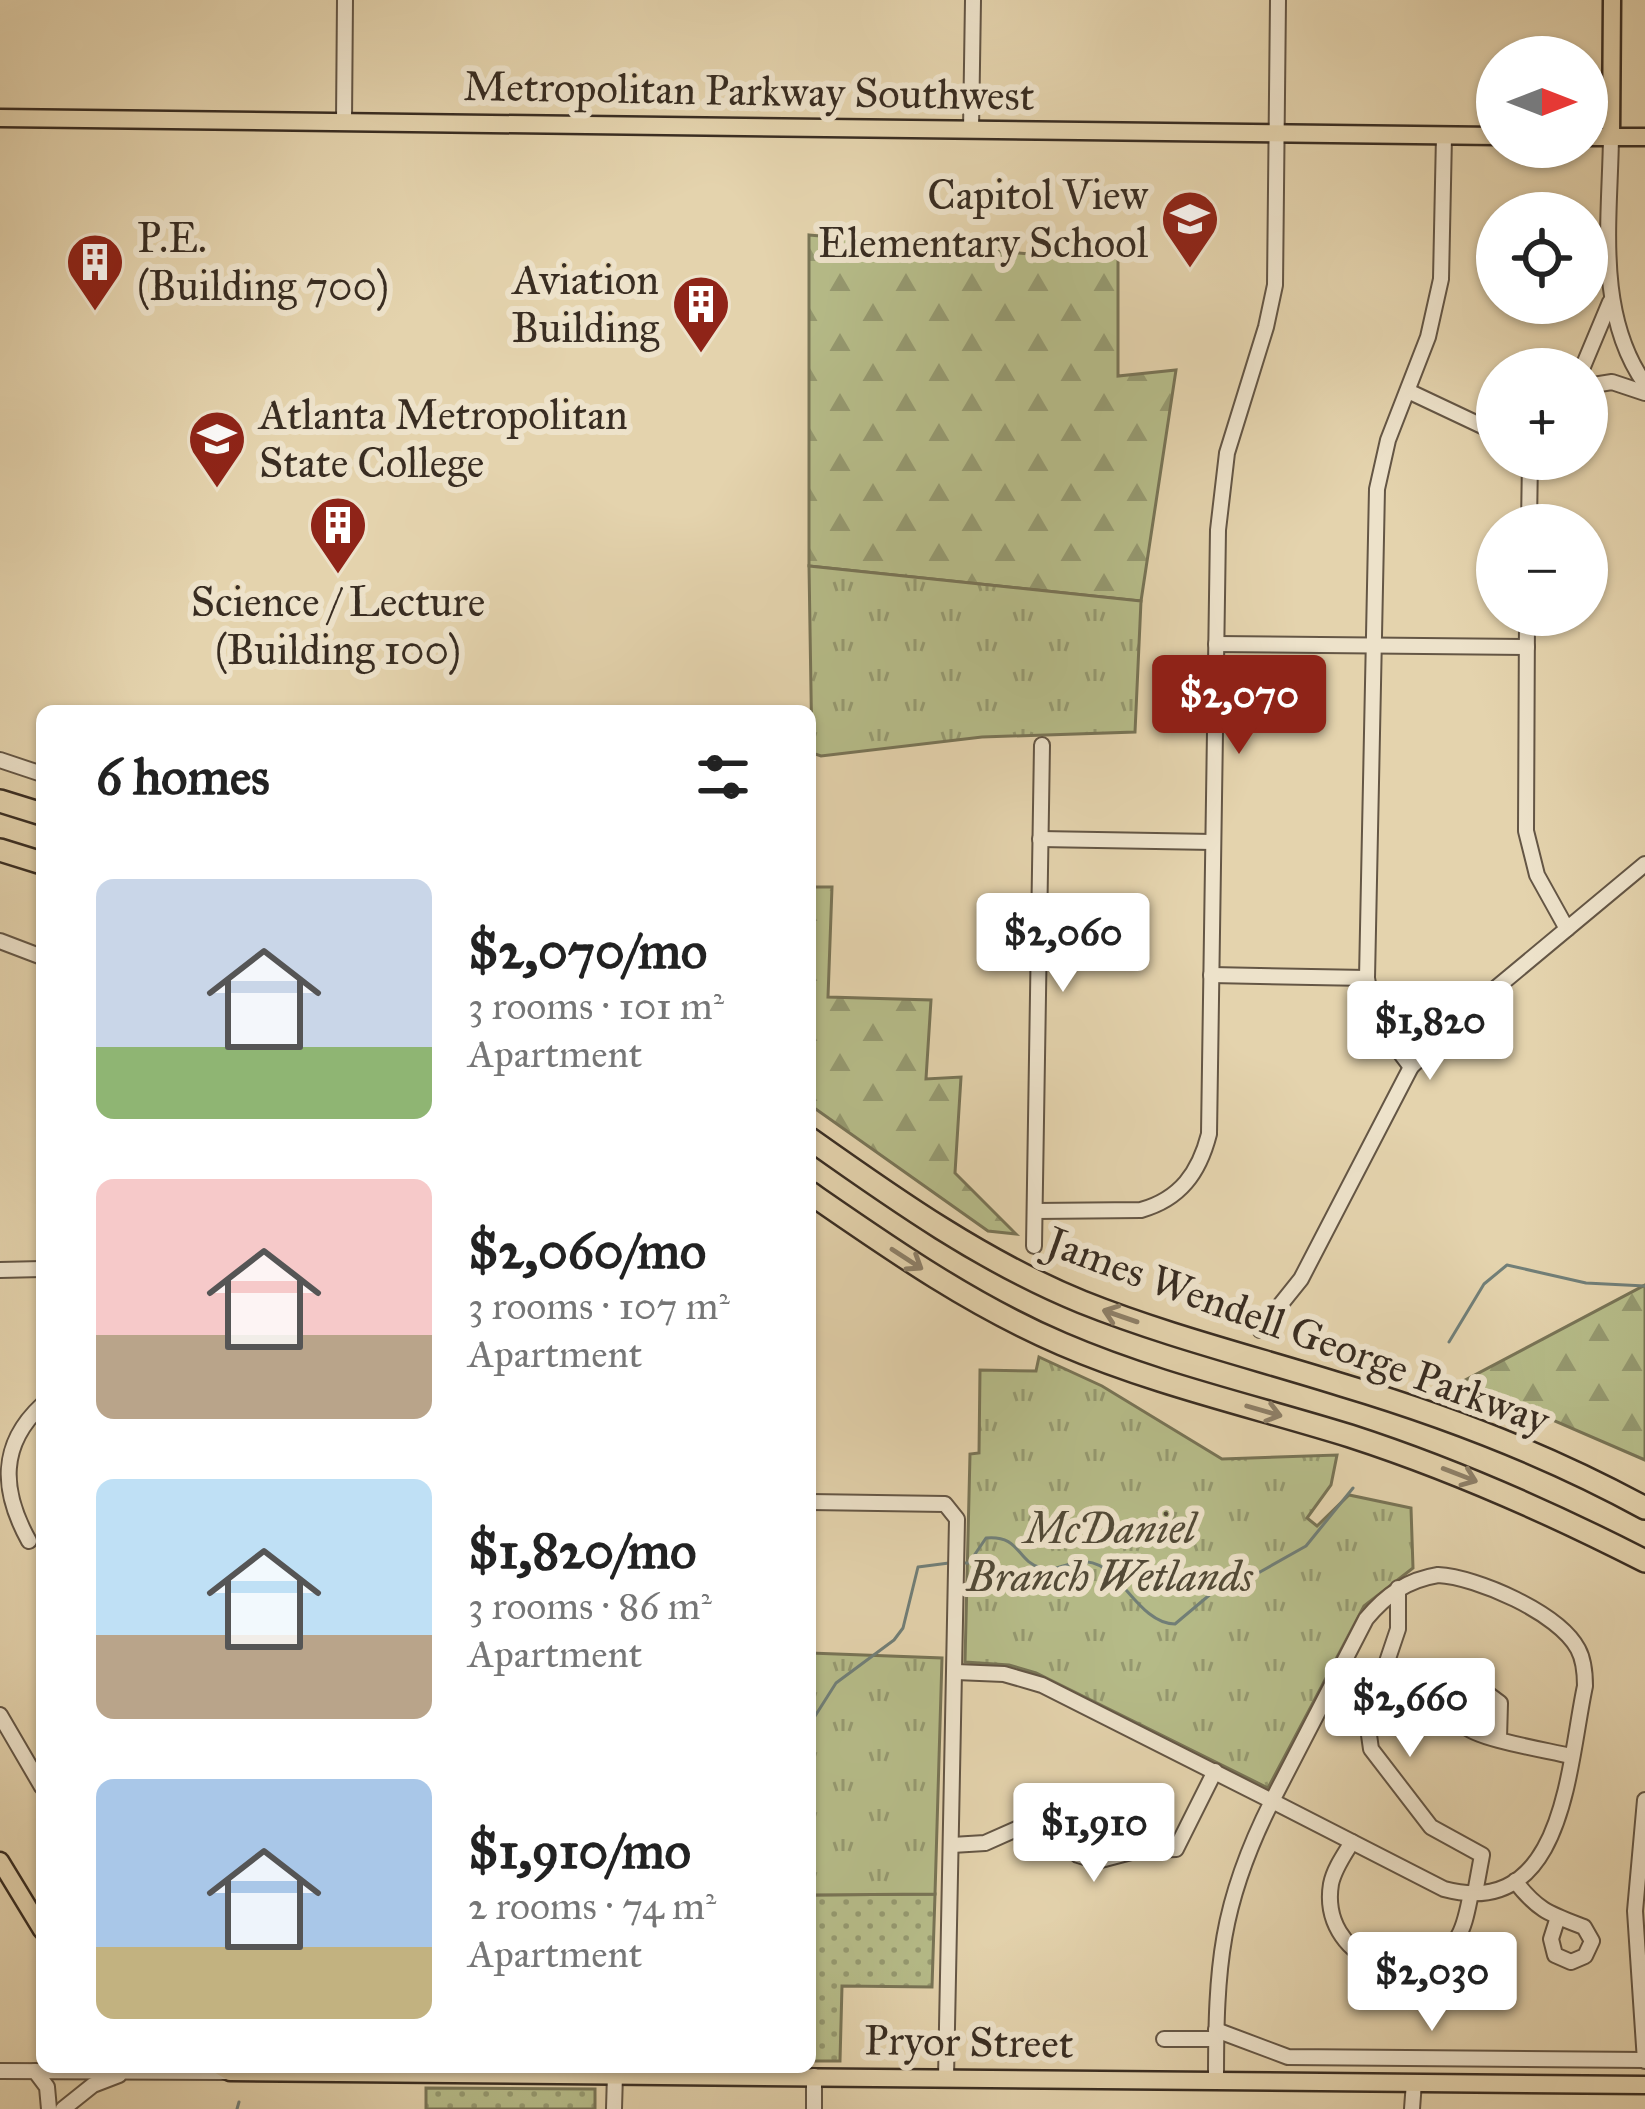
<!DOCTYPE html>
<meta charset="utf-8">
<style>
:root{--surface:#fff;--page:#f6f6f6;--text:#222;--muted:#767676;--accent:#8f2418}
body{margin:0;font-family:"IM FELL Great Primer",serif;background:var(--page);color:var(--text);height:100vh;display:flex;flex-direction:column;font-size:45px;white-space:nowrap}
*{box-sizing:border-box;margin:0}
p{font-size:39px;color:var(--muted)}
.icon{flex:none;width:66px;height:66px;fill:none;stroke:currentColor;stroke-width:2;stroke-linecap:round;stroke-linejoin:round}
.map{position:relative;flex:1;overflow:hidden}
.drawer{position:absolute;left:36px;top:705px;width:780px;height:1368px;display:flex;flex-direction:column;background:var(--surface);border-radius:18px;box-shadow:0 3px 9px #0004}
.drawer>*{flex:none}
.needle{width:78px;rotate:90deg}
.buttons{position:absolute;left:1476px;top:36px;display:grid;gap:24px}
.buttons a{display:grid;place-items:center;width:132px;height:132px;border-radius:50%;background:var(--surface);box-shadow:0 3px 9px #0004;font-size:60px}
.price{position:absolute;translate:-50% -102px;padding:0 27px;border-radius:12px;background:#fff;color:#222;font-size:39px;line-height:78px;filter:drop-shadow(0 3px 6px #0008)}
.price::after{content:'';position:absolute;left:50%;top:72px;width:36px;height:27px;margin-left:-18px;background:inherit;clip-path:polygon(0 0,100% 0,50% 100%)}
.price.active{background:var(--accent);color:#fff}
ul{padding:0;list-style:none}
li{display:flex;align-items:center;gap:36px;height:300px;padding:0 60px}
li span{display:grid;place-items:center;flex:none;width:336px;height:240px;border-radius:18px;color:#555}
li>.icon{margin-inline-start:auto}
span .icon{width:144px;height:144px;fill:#fffc;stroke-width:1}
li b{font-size:51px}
h2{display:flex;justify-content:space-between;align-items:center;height:144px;padding:0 60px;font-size:51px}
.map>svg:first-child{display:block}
.grass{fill:url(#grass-dots);stroke:#787456;stroke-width:3}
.forest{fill:url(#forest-firs);stroke:#787456;stroke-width:3}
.park{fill:url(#park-tufts);stroke:#787456;stroke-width:3}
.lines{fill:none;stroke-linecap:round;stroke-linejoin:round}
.stream{stroke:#717f78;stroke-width:3}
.minor-casing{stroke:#645645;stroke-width:18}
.major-casing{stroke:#392d22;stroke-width:21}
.highway-casing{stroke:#392d22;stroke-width:26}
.minor{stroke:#ede2ca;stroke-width:14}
.major{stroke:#e4d3ad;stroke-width:16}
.highway{stroke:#e4d3ad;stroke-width:21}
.oneway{stroke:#8e8068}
.labels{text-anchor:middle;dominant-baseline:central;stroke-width:12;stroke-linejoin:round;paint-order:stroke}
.street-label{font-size:42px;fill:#392d22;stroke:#ede2ca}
.poi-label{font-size:42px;fill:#392d22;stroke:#ede2ca;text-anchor:end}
.park-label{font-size:42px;font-style:italic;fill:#524a37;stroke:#ede2ca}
</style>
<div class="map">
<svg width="1645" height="2109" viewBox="0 0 1645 2109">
<defs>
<pattern id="grass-dots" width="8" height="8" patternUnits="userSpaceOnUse" patternTransform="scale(3)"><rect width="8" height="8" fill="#b6bc89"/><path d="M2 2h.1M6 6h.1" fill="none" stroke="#959970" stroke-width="1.8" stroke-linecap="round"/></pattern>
<pattern id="forest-firs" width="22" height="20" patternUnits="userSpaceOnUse" patternTransform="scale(3)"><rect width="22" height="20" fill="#b6bc89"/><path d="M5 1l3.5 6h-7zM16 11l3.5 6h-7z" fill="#959970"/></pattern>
<pattern id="park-tufts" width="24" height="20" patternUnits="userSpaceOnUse" patternTransform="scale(3)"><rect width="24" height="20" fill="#b6bc89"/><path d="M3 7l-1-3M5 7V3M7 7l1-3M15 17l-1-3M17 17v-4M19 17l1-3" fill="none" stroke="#959970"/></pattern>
</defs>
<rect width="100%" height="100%" fill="#e4d3ad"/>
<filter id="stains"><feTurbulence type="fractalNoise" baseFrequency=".00167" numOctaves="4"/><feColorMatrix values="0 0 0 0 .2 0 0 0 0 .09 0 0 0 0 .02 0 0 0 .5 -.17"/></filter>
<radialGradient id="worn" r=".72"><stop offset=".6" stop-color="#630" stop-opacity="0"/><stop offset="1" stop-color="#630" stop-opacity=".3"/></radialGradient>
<g class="grass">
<path d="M935,1894L932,1987L842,1986L840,2061H810V1895Z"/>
<path d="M426,2088L595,2089V2109H426Z"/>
</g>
<g class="forest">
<path d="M809,235L1041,255L1118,252V376L1176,370L1141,601L809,566Z"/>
<path d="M810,887H832L828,997L931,1000L926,1079L961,1077L955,1173L1016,1234L988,1231L810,1105Z"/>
<path d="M1645,1285V1460L1511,1402L1456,1385Z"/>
</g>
<g class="park">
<path d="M809,566L1141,601L1135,732L982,737L821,756L812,753Z"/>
<path d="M1039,1357L1102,1386L1222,1459L1337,1455L1331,1485L1307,1518L1317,1526L1349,1495L1411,1508L1413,1568L1364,1606L1268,1788L1036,1673L1009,1665L965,1662L970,1454L979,1453L980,1370L1036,1371Z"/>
<path d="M810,1653L942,1658L935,1894L810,1895Z"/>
</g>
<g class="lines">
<g class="stream">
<path d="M1449,1342L1484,1284L1507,1265L1586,1283L1645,1286"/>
<path d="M959,1563H969L986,1538C1021,1535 1016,1561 1041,1568C1063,1574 1082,1547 1111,1574C1130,1591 1148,1624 1175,1624L1219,1587L1260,1572L1306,1546L1353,1488"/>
<path d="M810,1724L836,1683L894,1640L903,1628L918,1567L949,1563"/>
<path d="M237,2109L239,2102"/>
</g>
<g class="minor-casing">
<g id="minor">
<path d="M344,121L345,0"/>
<path d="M971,130L973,0"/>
<path d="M1611,137C1610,219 1595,313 1645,384"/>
<path d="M1582,369L1610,302"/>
<path d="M1587,386L1612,382L1645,393"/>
<path d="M1408,391L1497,433"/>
<path d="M1529,525L1530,459"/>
<path d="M1527,615L1526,831L1537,875L1567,929"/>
<path d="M1216,644L1527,647"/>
<path d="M0,760L42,774"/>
<path d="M1040,839L1213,842"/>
<path d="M0,941L42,957"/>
<path d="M1211,975L1367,978"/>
<path d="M1411,1067L1374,1018L1367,978L1377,489L1388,440L1428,337L1441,279L1444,136"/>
<path d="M1035,1211L1141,1210C1180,1199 1199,1173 1209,1134L1218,530L1227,453L1266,327L1275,285L1278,0"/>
<path d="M1034,1246L1042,745"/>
<path d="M0,1270L42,1269"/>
<path d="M1260,1330L1301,1279L1411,1067L1484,998L1645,864"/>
<path d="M810,1502L945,1504L957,1519L946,2078"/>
<path d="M29,1541C0,1489 0,1444 42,1405"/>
<path d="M1438,1575C1477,1577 1559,1613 1578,1649C1584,1660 1585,1673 1585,1686C1568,1765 1565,1921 1444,1889L1272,1801L1366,1619C1386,1595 1407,1580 1438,1575Z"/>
<path d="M1398,1588V1629L1367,1721L1371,1749L1431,1827L1482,1855L1475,1893"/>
<path d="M956,1672L1004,1674L1042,1685L1272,1801C1220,1904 1216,1966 1216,2080"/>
<path d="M0,1715L42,1787"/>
<path d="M1499,1738L1500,1703L1488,1694H1472L1462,1707C1462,1713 1460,1720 1465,1726C1476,1739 1551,1751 1570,1756"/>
<path d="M1645,1800L1635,1911L1645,2061"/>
<path d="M1352,1842C1344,1855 1334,1869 1331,1884C1319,1957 1411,1997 1457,1938C1465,1927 1468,1907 1471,1893"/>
<path d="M952,1845L985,1843L1021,1827H1036L1054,1833L1078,1855L1097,1861L1135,1851L1176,1849L1215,1771"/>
<path d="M1515,1881C1538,1911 1550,1914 1584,1927L1592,1941L1585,1956L1571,1962L1555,1955L1551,1939L1557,1920"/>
<path d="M1216,2030L1288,2057L1645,2060"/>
<path d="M1164,2039H1216"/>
<path d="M0,2071L230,2072"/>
<path d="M35,2071L47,2087L49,2109"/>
<path d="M63,2109L93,2085L119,2075"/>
<path d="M614,2109L615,2074"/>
<path d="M814,2109V2076"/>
<path d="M1412,2109L1414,2082"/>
</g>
</g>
<g class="major-casing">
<g id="major">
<path d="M0,118L1497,136"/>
<path d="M1587,137H1645"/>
<path d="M1611,137L1612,0"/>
<path d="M0,1861L42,1930"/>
<path d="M221,2067L230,2072L1645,2085"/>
</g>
</g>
<g class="highway-casing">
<g id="highway">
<path d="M0,801L42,814"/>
<path d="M0,850L42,863"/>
<path d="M810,1139C896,1200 984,1262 1082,1302C1167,1336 1256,1358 1342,1385C1446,1416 1550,1456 1645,1508"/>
<path d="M810,1193C891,1249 971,1305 1062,1344C1155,1384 1253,1406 1350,1436C1452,1469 1549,1512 1645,1561"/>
</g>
</g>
<use href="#minor" class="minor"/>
<use href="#major" class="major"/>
<use href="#highway" class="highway"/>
</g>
<defs><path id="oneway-shaft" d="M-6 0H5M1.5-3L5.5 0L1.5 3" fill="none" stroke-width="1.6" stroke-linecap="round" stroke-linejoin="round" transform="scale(3)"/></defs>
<g class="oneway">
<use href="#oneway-shaft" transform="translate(907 1259) rotate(33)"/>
<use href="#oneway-shaft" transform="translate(1120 1316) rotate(-161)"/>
<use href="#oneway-shaft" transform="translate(1264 1411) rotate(16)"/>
<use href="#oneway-shaft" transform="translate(1460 1475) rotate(21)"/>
</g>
<defs>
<g id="school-pin" transform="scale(3)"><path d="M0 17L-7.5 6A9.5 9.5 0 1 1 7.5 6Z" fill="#8f2418" stroke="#ede2ca"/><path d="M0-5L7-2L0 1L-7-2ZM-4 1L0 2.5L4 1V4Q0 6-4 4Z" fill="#fff"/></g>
<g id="building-pin" transform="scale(3)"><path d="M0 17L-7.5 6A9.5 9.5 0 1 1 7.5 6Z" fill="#8f2418" stroke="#ede2ca"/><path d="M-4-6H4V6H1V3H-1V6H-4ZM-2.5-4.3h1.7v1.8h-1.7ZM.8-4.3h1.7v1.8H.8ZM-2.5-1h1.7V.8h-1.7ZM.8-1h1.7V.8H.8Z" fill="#fff"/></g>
<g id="university-pin" transform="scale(3)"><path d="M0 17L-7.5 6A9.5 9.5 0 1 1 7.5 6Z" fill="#8f2418" stroke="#ede2ca"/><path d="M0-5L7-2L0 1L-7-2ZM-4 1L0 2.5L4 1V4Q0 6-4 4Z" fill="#fff"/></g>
</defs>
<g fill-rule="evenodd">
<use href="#school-pin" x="1190" y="219"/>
<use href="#building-pin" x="95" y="262"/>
<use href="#building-pin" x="701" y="304"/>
<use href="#university-pin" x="217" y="439"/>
<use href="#building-pin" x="338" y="525"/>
</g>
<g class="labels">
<g class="street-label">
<text transform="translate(749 91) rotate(1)">Metropolitan Parkway Southwest</text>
<text transform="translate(1298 1331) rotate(20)">James Wendell George Parkway</text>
<text transform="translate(969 2042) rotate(1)">Pryor Street</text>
</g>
<g class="poi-label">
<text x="1148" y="195">Capitol View<tspan x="1148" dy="48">Elementary School</tspan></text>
<text x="137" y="238" text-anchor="start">P.E.<tspan x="137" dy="48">(Building 700)</tspan></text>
<text x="659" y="280">Aviation<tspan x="659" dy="48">Building</tspan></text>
<text x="259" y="415" text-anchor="start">Atlanta Metropolitan<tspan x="259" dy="48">State College</tspan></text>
<text x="338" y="602" text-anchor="middle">Science / Lecture<tspan x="338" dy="48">(Building 100)</tspan></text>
</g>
<g class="park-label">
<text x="1110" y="1529">McDaniel<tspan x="1110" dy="48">Branch Wetlands</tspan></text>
</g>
</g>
<rect width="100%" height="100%" filter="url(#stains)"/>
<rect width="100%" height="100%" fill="url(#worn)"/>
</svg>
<div class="buttons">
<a><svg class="needle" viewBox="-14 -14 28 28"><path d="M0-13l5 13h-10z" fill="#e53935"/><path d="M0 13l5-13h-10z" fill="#767676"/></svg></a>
<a><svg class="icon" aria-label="locate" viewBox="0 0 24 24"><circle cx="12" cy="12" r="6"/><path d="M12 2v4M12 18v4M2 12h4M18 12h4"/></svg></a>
<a>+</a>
<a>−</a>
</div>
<b class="price active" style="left:1239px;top:757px">$2,070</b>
<b class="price" style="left:1063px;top:995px">$2,060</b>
<b class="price" style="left:1430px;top:1083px">$1,820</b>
<b class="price" style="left:1410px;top:1760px">$2,660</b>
<b class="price" style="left:1094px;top:1885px">$1,910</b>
<b class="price" style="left:1432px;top:2034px">$2,030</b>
<section class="drawer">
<h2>6 homes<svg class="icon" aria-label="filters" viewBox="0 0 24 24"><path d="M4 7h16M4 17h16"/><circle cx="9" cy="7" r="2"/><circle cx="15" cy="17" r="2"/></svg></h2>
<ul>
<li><span style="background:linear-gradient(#c9d6e8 70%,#8fb573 0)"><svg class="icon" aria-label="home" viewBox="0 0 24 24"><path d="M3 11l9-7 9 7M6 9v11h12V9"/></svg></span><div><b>$2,070/mo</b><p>3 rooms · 101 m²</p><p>Apartment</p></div></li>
<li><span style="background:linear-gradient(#f6c9c9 65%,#b9a48a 0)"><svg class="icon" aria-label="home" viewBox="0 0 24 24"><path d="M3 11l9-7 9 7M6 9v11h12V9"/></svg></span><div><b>$2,060/mo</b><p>3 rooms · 107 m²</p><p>Apartment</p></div></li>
<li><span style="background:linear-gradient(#bfe0f5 65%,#b9a48a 0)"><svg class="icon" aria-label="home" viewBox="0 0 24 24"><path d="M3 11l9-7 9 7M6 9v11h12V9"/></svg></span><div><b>$1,820/mo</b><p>3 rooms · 86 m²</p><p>Apartment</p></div></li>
<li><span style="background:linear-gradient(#a9c7e8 70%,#c2b280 0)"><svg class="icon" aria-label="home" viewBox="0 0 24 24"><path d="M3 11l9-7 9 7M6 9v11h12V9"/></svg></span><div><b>$1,910/mo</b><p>2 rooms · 74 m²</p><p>Apartment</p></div></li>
</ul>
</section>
</div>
